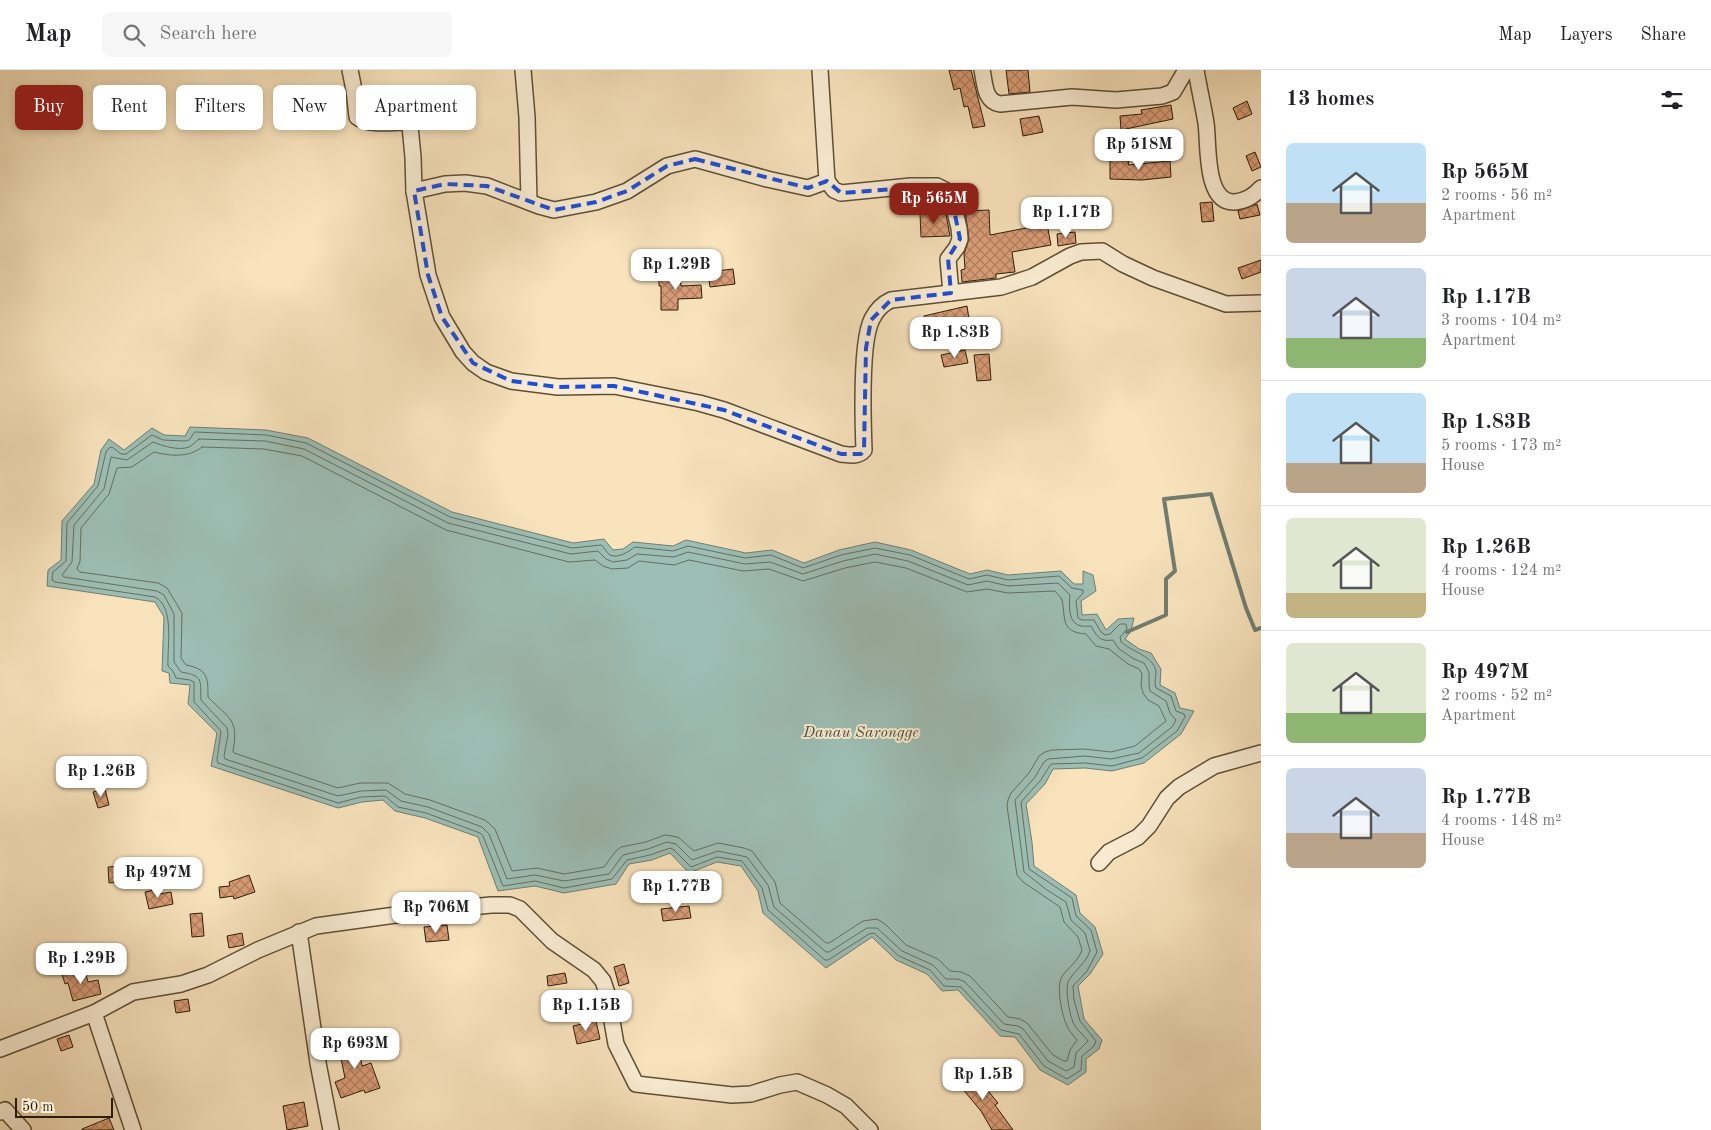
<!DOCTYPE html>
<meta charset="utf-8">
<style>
:root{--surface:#fff;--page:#f6f6f6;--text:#202124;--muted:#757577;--line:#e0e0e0;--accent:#8f2418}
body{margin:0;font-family:"Old Standard TT",serif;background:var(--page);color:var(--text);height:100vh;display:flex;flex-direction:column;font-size:19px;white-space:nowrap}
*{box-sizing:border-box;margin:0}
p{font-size:16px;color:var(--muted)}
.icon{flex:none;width:28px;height:28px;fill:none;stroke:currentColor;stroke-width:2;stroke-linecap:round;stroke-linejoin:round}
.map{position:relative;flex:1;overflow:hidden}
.details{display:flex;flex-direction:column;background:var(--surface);width:450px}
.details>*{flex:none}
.banner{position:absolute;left:15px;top:15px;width:475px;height:45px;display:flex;gap:10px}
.scale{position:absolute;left:15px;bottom:12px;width:98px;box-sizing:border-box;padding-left:5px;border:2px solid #2c1e09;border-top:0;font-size:14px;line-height:18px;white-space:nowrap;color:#2c1e09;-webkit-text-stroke:4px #faedd4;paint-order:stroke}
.price{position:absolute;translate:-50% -42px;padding:0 11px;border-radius:10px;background:#fff;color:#222;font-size:16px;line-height:32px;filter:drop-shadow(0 1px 2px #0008)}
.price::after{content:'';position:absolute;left:50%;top:30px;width:15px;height:11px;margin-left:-8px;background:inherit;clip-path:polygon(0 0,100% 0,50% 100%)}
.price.selected{background:var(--accent);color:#fff}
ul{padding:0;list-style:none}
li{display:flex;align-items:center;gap:15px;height:125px;padding:0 25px}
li+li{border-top:1px solid var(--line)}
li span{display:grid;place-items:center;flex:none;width:140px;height:100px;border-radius:8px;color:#555}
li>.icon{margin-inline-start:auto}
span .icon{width:60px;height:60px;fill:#fffc;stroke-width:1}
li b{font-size:21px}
h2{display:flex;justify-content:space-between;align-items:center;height:60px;padding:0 25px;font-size:21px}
.pill{padding:0 18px;border-radius:8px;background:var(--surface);box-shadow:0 2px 8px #0003;font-size:18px;line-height:45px}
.pill.selected{background:var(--accent);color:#fff}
header{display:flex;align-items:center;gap:30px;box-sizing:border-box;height:70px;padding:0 25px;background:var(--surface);border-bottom:1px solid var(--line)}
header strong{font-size:24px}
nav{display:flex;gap:28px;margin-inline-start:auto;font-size:18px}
.search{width:350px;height:45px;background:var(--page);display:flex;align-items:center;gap:12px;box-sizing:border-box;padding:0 18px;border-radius:8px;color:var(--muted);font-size:19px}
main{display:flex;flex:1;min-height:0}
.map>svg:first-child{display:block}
.water{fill:#9dbeb5;stroke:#707e70}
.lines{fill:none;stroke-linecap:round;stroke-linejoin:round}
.shore{stroke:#646e5f;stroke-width:1}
.stream{stroke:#707e70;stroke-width:4}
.building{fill:url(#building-cross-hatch);stroke:#2c1e09}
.minor-casing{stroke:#5f4f36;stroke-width:18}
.minor{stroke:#faedd4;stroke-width:15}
.marked{fill:none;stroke:#1d4ed8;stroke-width:4;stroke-dasharray:10 6;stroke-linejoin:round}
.labels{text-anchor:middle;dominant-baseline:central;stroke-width:4;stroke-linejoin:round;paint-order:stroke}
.water-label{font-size:16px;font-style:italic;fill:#4e4e3d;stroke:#faedd4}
</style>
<header>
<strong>Map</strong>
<div class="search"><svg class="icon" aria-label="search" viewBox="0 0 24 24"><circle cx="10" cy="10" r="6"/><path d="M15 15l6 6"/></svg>Search here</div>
<nav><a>Map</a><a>Layers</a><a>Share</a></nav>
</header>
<main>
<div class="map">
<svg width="1261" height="1060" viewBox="0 0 1261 1060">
<defs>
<pattern id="building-cross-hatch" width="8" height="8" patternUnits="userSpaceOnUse" patternTransform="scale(1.25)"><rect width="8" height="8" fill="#da9d77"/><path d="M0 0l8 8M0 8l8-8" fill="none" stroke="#b17f60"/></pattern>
</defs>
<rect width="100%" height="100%" fill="#f8e3bd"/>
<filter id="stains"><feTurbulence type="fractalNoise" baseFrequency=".004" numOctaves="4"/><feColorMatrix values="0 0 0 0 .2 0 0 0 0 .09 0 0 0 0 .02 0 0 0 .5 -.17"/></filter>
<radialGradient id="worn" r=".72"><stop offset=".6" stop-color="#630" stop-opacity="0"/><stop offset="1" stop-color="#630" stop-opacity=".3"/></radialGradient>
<path class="water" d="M190,357L266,360L308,368L452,442L573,473L604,469L613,480L623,479L633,472L673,476L686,470L746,483L772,480L804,493L839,480L875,472L911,480L970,504L987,500L1008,505L1061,501L1074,514H1083V501L1093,505L1096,521L1081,531L1082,545L1097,544L1106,560L1118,549L1134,548L1131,561L1125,569L1139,579L1151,583L1161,599L1160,615L1175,623L1180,638L1194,641L1181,664L1144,693L1112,701L1085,698L1053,699L1045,714L1026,734L1032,772L1034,796L1076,825L1080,843L1095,857L1103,884L1090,904L1078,916L1084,949L1102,970L1099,979L1086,989V1002L1068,1015L1040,1000L1015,967L1000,966L958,920L942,921L927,904L896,890L872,867L826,898L763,843L758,821L741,796L717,792L689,803L670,783L652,790L629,794L616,814L564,823L535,816L498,821L478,767L425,748L395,741L383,730L362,732L338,738L211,696L217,663L188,634L190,615L170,613L169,603L162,601L164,547L155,532L47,516L48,500L61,490L62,451L94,414L101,380L109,369L124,380L152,358L164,365L185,366Z"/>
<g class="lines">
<g class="shore">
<path d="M195,362L266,365L306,373L450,447L572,478L601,475C604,477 607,483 610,485C619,489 629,481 635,477L673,481L688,476L745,488L771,485L803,498L841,485L875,478L910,485L969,509L987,505L1008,510L1059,506L1072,518L1083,520V523L1076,531L1078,548L1082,550H1094L1101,562L1105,565L1110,564L1120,554H1126L1127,559L1120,567L1121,572C1132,582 1154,586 1156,602C1156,607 1154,612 1156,618L1171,626L1176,641L1184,644L1185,647L1177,661L1142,688L1112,696L1085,693L1051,694L1040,711L1021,732L1029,799L1072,828L1076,846L1091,860L1097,882L1087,901L1073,916L1074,930L1080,951L1096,971L1094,976L1082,986L1081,1000L1067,1009L1044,996L1019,964L1001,960L961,917L944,916L930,900L899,886L874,863L869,864L828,890H825L768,840L762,818L742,791L717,787L691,797L674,780L670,778L650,785L627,790L612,809L564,818L535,811L503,816L483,766L480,763L426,743L398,737L385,726L361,727L338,733L218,693L217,690L221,661L194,632V612L190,610L176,608L173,601L168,596C167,577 175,537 155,527L55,512L52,510L53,502L66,491L67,453L98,416L106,382L109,378L112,377L121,384H126L152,365L163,370L185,371L189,370Z"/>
<path d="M199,369L265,371L304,379L448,453L571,484L598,481L606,489L613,492L627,490L637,484L674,487L688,482L745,494L770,492L803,504L843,491L875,484L908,491L968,515L987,511L1008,516L1058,513L1070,525C1069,534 1068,551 1078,555C1082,557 1087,556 1091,556C1097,567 1100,572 1113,570L1119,579L1134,589L1144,593L1149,602V615L1150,621L1166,631L1170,643L1176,650L1172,657L1139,683L1111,689L1085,686L1048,689L1044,692L1035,707L1015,730L1024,802L1047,820L1066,832L1071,850L1085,863L1090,881C1086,893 1076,899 1069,910C1064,917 1070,949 1075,956C1079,962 1085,966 1088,971L1076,983L1074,997L1066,1001L1048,991L1023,959L1018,956L1004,954L965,912L958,909H946L933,895L902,881L877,858H867L829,882H826L774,837L768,815L747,787L718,781L692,790L676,774L667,772L648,779L623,785L609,804L564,811L535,805L507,809L489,764L482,757L428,737L401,731L386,720L361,721L338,726L225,689L224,686L228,665L227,658L201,630C200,610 204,606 181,602L174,592V544L164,525L157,521L64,507L62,505L72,492L74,455L104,419L111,387L127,390L153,372C163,376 179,381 189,377C193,375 196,371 199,369Z"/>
<path d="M202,377L264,379L302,386L446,460L569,492L595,490L603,496L612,499L628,498L639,491L674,495L689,490L743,501L769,499L803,511L845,498L875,492L906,498L967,522L987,519L1008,523L1055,521C1057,524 1061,527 1062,530C1066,549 1060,562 1086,564L1096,576L1109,579L1128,594L1139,599L1142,604L1141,615L1143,623L1148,630L1159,636L1166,651L1135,676L1111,682L1084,679L1052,680L1045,682L1039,686L1029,703L1011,723L1008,730L1007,736L1017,805L1023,812L1060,837L1064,852L1078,867L1082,880C1078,891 1070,896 1063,905C1055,915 1062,947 1068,958C1070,962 1074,966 1077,970L1070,980L1067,991H1064L1053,985L1027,953L1020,949L1008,947L970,906L961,902L950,901L938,889L906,875L885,854L877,849L863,851L829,873H826L780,833L775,812L752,781L744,778L718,773L694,781L678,767L665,765L646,772L621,777L615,782L604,797L564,804L537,798L512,801L495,759L485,750L430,730L405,724L388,713H360L338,718L234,683L233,681C239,648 229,649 208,627C208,608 208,599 186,595L181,588L182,543L167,518L158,513L80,502L77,499L80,491L81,458L109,424L117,398L132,397L154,382C170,386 189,388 202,377Z"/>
</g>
<path class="stream" d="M1127,562L1166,545V509L1175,501L1164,429L1211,424L1246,538L1255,560L1261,558"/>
</g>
<g class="building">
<path d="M949,0H971L985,56L973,58L968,36L964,37L960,18L954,20Z"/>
<path d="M1006,0H1028L1030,22L1009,24Z"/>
<path d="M1247,31L1252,44L1238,50L1233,38Z"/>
<path d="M1171,35L1173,49L1121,60L1120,46L1142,44L1141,40Z"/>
<path d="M1039,46L1043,62L1023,66L1020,49Z"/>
<path d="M1255,82L1261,97L1252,101L1246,86Z"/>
<path d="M1110,90L1129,91L1128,95L1170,91L1171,107L1142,110L1110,109Z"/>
<path d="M1212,132L1214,151L1202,152L1200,133Z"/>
<path d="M1257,134L1260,145L1240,149L1238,141Z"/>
<path d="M989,140L990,165L1047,154L1051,175L1012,182L1015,202L996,204V208L962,212L961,200L965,199L964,184L969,169L965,141Z"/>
<path d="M920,144H946L950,166L921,167Z"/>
<path d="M1075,162L1076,173L1058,176L1057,164Z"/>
<path d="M1261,190V202L1242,209L1238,198Z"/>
<path d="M733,199L735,214L710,217L708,202Z"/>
<path d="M659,204H680L681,216L701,215L702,228L678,229V240H661V216H659Z"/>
<path d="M967,236L969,249L957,251L956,249L927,257L924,246Z"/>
<path d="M965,280L968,293L944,297L941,285Z"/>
<path d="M989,284L991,310L977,311L974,285Z"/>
<path d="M105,719L109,735L98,738L93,722Z"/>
<path d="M120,796L121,812L109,813L108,797Z"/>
<path d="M249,805L255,822L234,829L233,826L220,828L219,817L230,816L229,812Z"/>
<path d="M158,819L159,824L171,822L173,834L149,839L145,822Z"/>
<path d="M689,836L691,848L663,851L661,839Z"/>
<path d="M202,843L204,866L192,867L190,844Z"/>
<path d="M447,855L449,870L426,872L424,857Z"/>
<path d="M242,863L244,875L229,878L227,866Z"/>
<path d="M120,876L125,893L111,897L106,880Z"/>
<path d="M624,894L629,913L619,916L614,897Z"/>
<path d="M84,897L88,912L98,910L101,924L73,931L68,913L65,914L62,904Z"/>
<path d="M565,903L567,913L548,916L547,906Z"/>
<path d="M188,929L190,941L176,943L174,931Z"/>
<path d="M596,951L600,969L577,974L573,956Z"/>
<path d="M69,965L73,977L61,981L57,969Z"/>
<path d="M356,965L362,996L371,993L380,1018L365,1023L364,1020L341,1028L335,1012L345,1008L337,969Z"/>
<path d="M975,1000L980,1011L998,1033L995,1035L1013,1060H992L981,1041L961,1017L957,1007Z"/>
<path d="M304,1032L308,1056L287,1060L283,1036Z"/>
<path d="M109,1048L114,1060H82V1059Z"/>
</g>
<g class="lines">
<g class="minor-casing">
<g id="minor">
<path d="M350,0L354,20L357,47C369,56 392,52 406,52L410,56L413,87L414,121L428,205L442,247L463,282L473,293L486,302L511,311L558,317L614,316L699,333L724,340L841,384C850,385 858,387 864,380C863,353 860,272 872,249C876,241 882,234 891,230L1001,217L1032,207L1070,186L1081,182L1102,181L1123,194L1153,208L1226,234L1261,233"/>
<path d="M523,0L527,47L529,132"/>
<path d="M982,0C985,13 984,31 1000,34L1072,27L1116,30L1162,26L1173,22L1186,0"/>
<path d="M1196,0C1199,18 1203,35 1206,53C1209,73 1204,134 1235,132C1246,131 1254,126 1261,118"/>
<path d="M827,111L834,120L841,123L911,116H937L945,120L952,130L959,158L960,169L957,177L948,189L951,223"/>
<path d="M414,121L445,114L465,113L487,116L539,136L554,140L596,132L627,121L667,96L695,89L767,109L808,118L827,111L820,0"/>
<path d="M1099,793L1109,782L1138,767L1149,756L1167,728L1179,717L1214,696L1261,683"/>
<path d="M299,862L318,993L331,1060"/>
<path d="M94,943L133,1060"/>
<path d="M0,979L94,943L133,922L181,914L208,905L258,880L316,856L410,843L491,835H510L520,839L552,871L594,900L603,911L607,923L616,974L636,1014L732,1025L751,1024L780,1015L797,1012L827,1025L846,1036L870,1060"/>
<path d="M0,1042L5,1040L23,1060"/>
</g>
</g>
<use href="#minor" class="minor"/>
</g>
<path class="marked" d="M695,89L808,118L827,111L841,123L937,116L952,130L960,169L948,188L951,223L891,230L871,250L866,278L864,380L861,384H841L724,340L614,316L558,317L511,311L473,293L442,247L428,205L414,121L445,114L487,116L554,140L596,132L627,121L667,96Z"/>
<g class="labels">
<g class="water-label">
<text x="861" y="663">Danau Sarongge</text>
</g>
</g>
<rect width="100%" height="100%" filter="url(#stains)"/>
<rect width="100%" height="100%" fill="url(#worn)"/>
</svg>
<div class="scale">50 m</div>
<b class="price" style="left:1139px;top:101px">Rp 518M</b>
<b class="price selected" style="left:934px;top:155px">Rp 565M</b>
<b class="price" style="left:1066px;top:169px">Rp 1.17B</b>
<b class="price" style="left:676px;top:221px">Rp 1.29B</b>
<b class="price" style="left:955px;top:289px">Rp 1.83B</b>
<b class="price" style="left:101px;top:728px">Rp 1.26B</b>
<b class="price" style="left:158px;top:829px">Rp 497M</b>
<b class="price" style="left:676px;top:843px">Rp 1.77B</b>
<b class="price" style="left:436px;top:864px">Rp 706M</b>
<b class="price" style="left:81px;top:915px">Rp 1.29B</b>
<b class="price" style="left:586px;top:962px">Rp 1.15B</b>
<b class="price" style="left:355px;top:1000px">Rp 693M</b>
<b class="price" style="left:983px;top:1031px">Rp 1.5B</b>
<div class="banner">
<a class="pill selected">Buy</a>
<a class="pill">Rent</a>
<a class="pill">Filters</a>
<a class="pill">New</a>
<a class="pill">Apartment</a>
</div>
</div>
<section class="details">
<h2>13 homes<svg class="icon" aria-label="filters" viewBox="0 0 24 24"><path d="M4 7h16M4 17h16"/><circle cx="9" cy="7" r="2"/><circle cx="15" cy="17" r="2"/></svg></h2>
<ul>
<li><span style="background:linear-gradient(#bfe0f5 60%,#b9a48a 0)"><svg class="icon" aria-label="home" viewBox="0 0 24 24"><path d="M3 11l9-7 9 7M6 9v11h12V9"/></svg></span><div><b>Rp 565M</b><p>2 rooms · 56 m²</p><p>Apartment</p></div></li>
<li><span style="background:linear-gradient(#c9d6e8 70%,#8fb573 0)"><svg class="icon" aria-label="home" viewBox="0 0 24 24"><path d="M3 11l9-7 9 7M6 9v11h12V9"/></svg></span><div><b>Rp 1.17B</b><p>3 rooms · 104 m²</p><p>Apartment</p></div></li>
<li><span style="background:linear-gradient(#bfe0f5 70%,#b9a48a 0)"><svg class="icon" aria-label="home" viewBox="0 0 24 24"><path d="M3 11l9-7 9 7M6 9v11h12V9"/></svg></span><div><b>Rp 1.83B</b><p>5 rooms · 173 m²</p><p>House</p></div></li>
<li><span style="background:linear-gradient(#dfe7d0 75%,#c2b280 0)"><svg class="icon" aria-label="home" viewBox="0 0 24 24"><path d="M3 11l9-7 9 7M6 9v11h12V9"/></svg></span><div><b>Rp 1.26B</b><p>4 rooms · 124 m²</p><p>House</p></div></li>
<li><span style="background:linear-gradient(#dfe7d0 70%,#8fb573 0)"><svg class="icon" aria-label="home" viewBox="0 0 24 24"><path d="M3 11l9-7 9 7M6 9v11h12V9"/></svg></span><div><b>Rp 497M</b><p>2 rooms · 52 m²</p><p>Apartment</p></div></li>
<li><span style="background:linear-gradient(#c9d6e8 65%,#b9a48a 0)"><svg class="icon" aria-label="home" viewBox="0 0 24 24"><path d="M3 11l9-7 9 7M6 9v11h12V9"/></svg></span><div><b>Rp 1.77B</b><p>4 rooms · 148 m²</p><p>House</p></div></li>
</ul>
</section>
</main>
